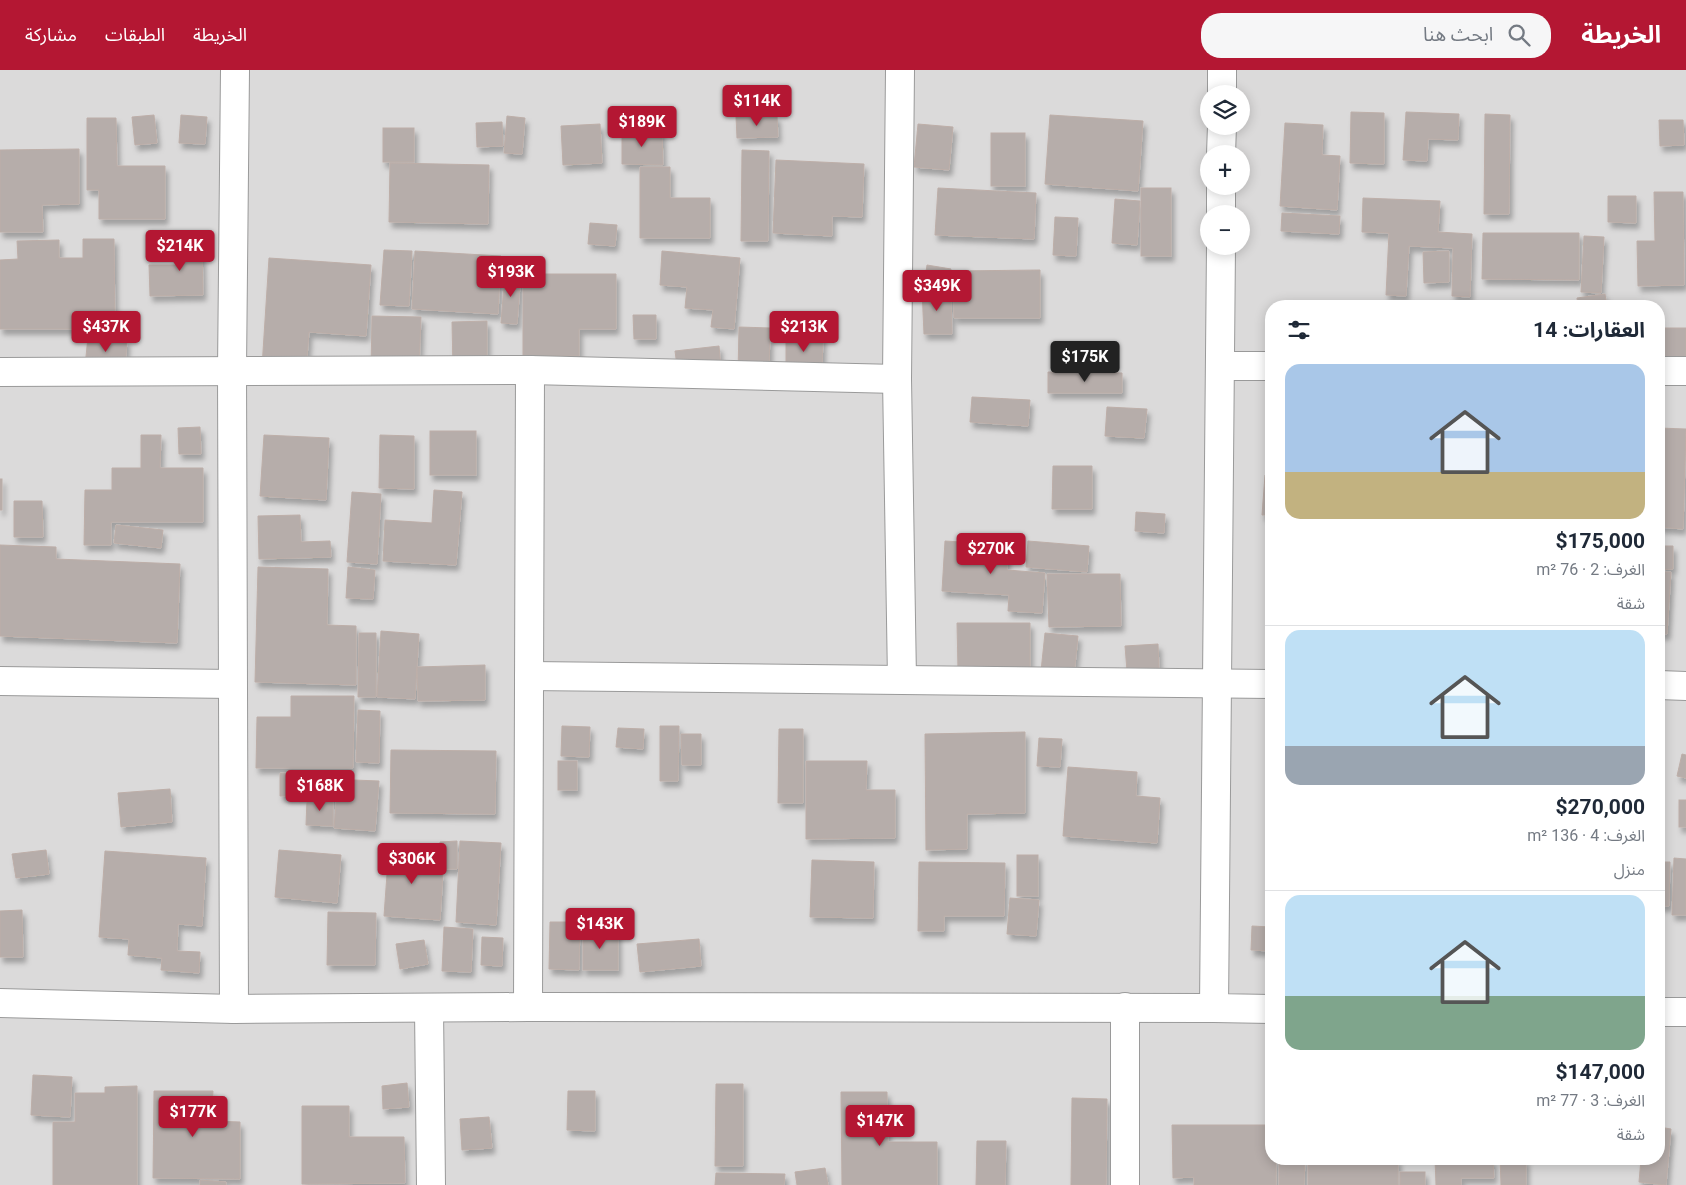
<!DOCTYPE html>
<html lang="ar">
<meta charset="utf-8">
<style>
:root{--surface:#fff;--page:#f6f6f7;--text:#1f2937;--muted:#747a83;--line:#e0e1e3;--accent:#b41733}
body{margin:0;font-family:Roboto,"Noto Sans Arabic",sans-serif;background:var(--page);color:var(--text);direction:rtl;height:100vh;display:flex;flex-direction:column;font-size:19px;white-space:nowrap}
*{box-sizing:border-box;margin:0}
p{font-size:16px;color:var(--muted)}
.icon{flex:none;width:28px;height:28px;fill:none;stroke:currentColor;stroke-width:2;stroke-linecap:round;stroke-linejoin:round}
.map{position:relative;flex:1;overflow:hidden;direction:ltr}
.side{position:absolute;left:1265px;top:230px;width:400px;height:865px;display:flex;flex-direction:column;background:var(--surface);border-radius:20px;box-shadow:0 2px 12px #0003;direction:rtl}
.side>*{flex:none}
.buttons{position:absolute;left:1200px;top:15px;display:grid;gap:10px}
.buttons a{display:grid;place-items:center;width:50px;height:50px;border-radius:50%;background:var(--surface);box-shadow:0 2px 12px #0003;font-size:25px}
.price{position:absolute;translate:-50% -42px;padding:0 11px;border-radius:5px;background:var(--accent);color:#fff;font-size:16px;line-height:32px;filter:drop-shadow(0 1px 2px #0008)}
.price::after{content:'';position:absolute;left:50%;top:30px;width:15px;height:11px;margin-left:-8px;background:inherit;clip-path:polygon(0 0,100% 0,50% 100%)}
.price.selected{background:#222;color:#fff}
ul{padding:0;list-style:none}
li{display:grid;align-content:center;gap:10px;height:265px;padding:0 20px}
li+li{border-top:1px solid var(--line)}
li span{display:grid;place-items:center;height:155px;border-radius:15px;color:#555}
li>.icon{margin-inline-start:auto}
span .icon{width:90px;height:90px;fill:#fffc;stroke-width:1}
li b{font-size:21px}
h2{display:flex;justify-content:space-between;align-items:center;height:60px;padding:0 20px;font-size:21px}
header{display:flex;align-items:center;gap:30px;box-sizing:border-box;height:70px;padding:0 25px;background:var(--accent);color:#fff}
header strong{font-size:24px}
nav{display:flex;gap:28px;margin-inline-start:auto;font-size:18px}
.search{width:350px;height:45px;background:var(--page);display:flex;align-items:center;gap:12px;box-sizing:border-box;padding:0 18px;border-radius:20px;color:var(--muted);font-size:19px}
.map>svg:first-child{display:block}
.residential{fill:#dbdada;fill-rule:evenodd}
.building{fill:#b6adaa;stroke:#bdaea8;filter:url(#shadow)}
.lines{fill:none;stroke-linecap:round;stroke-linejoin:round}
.minor-casing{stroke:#9a9a9a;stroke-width:30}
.tertiary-casing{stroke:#9a9a9a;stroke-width:30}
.minor{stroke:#fff;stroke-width:28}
.tertiary{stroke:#fff;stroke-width:28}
</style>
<header>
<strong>الخريطة</strong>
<div class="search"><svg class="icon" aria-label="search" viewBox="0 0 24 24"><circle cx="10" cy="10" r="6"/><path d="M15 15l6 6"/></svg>ابحث هنا</div>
<nav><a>الخريطة</a><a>الطبقات</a><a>مشاركة</a></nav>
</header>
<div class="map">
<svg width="1686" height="1115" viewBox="0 0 1686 1115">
<defs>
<filter id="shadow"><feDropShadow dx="3" dy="5.5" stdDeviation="2.5" flood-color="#0004"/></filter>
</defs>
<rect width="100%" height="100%" fill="#ede9e4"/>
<path class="residential" d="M0,0H1686V1115H0ZM1209,24H1241V56H1209ZM1209,84H1241V116H1209ZM1209,144H1241V176H1209ZM1271,236H1659V1089H1271Z"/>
<g class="building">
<path d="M1351,42L1384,43V94L1350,93Z"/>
<path d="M1406,42L1459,44L1458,70L1428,69L1427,91L1403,90Z"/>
<path d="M1485,44L1510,45L1509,144H1484Z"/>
<path d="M154,45L157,73L135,75L132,47Z"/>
<path d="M181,45L207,47L205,74L179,73Z"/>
<path d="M1050,45L1143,51L1138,121L1045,114Z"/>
<path d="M507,46L525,48L522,84L504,83Z"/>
<path d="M777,46L778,67L737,68L736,47Z"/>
<path d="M87,48H116L117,96H165V149H99V120H87Z"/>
<path d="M1659,50H1683L1684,75L1660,76Z"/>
<path d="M502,52L503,76L477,77L476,53Z"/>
<path d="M1285,53L1323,55L1322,85L1340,86L1337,140L1280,136Z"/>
<path d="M600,54L602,93L563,95L561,56Z"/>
<path d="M918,54L953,57L949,100L914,97Z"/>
<rect x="383" y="58" width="31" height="34"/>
<path d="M622,60L662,61L663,95L622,94Z"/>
<rect x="991" y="63" width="34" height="53"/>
<path d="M79,79V134L42,135L43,162H0V80Z"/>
<path d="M742,80L769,81L768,171H741Z"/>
<path d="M776,90L864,94L862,147L832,146V166L773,163Z"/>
<path d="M390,93L489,95L488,154L389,152Z"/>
<path d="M640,97H670V128H710V168H640Z"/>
<path d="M938,118L1036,123L1034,169L935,165Z"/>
<rect x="1141" y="118" width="30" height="68"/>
<path d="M1654,122H1683L1684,215L1638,216L1637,171H1655Z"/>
<path d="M1608,126H1636V153L1608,152Z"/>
<path d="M1363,128L1440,131L1438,162L1472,164L1470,227L1452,226L1453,178L1409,176L1406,226L1386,225L1389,163L1362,162Z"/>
<path d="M1115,129L1140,131L1137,175L1112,173Z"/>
<path d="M1282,143L1340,146L1339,164L1281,161Z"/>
<path d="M1055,147L1078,148L1076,186L1053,185Z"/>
<path d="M590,153L617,155L615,176L588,174Z"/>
<path d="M1483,163H1579V210L1482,209Z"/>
<path d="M1584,166L1604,167L1601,223L1581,222Z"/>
<path d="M83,169H114L115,259H0V190L18,189L17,171L59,170V188H83Z"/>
<path d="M176,169H202L203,225L150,226L149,195H177Z"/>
<path d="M384,180L412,181L409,236L380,235Z"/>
<path d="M415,181L501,186L498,244L412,239Z"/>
<path d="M662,181L740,188L734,259L711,257L713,240L685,238L687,217L660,215Z"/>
<path d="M1449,181V212L1424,213L1423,182Z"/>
<path d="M269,188L371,195L366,266L309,262L306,300L262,297Z"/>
<path d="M927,195L951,199L948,219L924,215Z"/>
<path d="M1040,200V248H954L953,201Z"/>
<path d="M505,202L521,203L517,254L501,253Z"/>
<path d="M523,204H616V259H579V286H523Z"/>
<path d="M922,220H951L952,264H924Z"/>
<path d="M1605,224L1607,236H1578L1577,228Z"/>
<path d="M1489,234L1567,235V236H1489Z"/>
<path d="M633,245H656V269H634Z"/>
<path d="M372,246L421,247L419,300H371Z"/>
<path d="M487,251V301H453L452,252Z"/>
<path d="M739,257L770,258L769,303H738Z"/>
<rect x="1659" y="258" width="27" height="29"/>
<path d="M786,265H823L822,302L786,301Z"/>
<path d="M88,267L127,270L125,299L85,296Z"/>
<path d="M719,276L721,299L678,304L675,281Z"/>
<path d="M1048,302L1122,303V323H1048Z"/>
<path d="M972,327L1030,330L1028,356L970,352Z"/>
<path d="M1107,337L1147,339L1144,368L1105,366Z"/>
<path d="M200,357L201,384H179L178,358Z"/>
<path d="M1659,358L1686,359L1683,459L1659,457Z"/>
<rect x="430" y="361" width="46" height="44"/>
<path d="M141,365H161L160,398H203V452H111V475H84L85,420H112V398H141Z"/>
<path d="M264,365L329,368L326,430L260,426Z"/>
<path d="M380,365L414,366V419L379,418Z"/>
<path d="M1053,396H1092V439H1052Z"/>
<path d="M1265,405H1271V445H1262Z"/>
<rect x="0" y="409" width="2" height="31"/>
<path d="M434,420L462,422L456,495L383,491L385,450L432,453Z"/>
<path d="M352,422L381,424L377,494L347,492Z"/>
<path d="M14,431H42L43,467H14Z"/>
<path d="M1136,442L1165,444L1164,463L1135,461Z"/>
<path d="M300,445L301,472L330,471L331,487L259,489L258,446Z"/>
<path d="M116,455L163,460L161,478L114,473Z"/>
<path d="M945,471L1008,475L1007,500L1045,503L1042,543L1008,541L1009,525L942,521Z"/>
<path d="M1028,471L1089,476L1087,502L1026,497Z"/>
<path d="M0,475L56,477V489L180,494L177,573L0,566Z"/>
<path d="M1659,476H1673V499L1659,500Z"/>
<path d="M258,497L328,499L327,555L356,556V615L255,612Z"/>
<path d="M348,497L375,500L373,529L346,528Z"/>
<path d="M1659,502H1671L1667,564H1659Z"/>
<path d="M1047,504H1120L1121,556L1049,557Z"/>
<path d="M957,553H1030V602L958,601Z"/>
<path d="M381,561L419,564L415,629L377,627Z"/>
<path d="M359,563H376V627H358Z"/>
<path d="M1045,563L1078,566L1074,605L1041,601Z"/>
<path d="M1158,574L1159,599L1127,601L1125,576Z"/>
<path d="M485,595V630L418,631L417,597Z"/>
<path d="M291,626H354L353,698H256L257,647H291Z"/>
<path d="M358,640L380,641L379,693L356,692Z"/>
<path d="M562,656L590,657L589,687L561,686Z"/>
<path d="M660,656H679L678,711H660Z"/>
<path d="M618,658L644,659L643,679L616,677Z"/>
<path d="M779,659H803V733H778Z"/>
<path d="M1025,662V743L967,744V779L926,780L925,664Z"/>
<path d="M681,664H701V695H682Z"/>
<path d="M1039,668L1062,669L1060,697L1037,696Z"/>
<path d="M391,680L496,681L495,744L390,743Z"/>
<path d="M1682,684L1686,685V708L1677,706Z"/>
<rect x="558" y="691" width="19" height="29"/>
<path d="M806,691H867L866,720H895V768L806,769Z"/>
<path d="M1068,697L1137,702L1136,726L1160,728L1157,773L1063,766Z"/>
<path d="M280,703L339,705L338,727L280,726Z"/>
<path d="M354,710L379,711L375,761L334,758L337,720L353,722Z"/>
<path d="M170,719L172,752L121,757L118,723Z"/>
<path d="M307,728H333V756L306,755Z"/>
<rect x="1679" y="730" width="7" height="27"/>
<path d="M457,771V799H441L440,772Z"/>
<path d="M460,771L501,773L496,855L456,852Z"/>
<path d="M389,776L429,778L427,802L443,803L440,850L384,846Z"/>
<path d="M46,780L49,804L16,808L12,784Z"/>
<path d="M279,780L341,785L337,833L275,827Z"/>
<path d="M105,781L206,788L202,856L178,854L177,881L200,882L199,903L161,900L162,888L128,885L129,869L99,867Z"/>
<rect x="1017" y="785" width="21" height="41"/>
<path d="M1674,788L1686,789V845H1672Z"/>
<path d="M812,790L874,792L873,848L810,847Z"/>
<path d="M919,792L1005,793L1004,846H944V861H918Z"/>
<path d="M1659,792H1670L1669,836H1659Z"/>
<path d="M1010,828L1039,830L1036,866L1007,864Z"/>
<path d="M22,840L23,887H0V841Z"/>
<path d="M328,842L376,843L375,895H327Z"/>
<path d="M550,852H580L579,900L549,899Z"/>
<path d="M1252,856L1271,857V881L1251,880Z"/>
<path d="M444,857L473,859L471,902L442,901Z"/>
<rect x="583" y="860" width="35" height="40"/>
<path d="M482,867L503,868L502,896L481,895Z"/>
<path d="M699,869L701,896L640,902L637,874Z"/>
<path d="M424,870L428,894L400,899L396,874Z"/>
<path d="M33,1005L72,1007L70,1047L31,1045Z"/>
<path d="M407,1013L409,1037L383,1039L382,1016Z"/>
<path d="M716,1014H743V1096H715Z"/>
<path d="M137,1016V1115H53V1052H75V1023H105V1017Z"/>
<path d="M154,1021H213L212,1051L240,1052V1109L153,1108Z"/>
<path d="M568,1021H595V1061L567,1060Z"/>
<path d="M841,1022H887L888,1072H937V1115H842Z"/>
<path d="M1072,1028L1107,1029L1106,1115H1071Z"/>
<path d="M302,1036H349V1067H404L405,1113L302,1114Z"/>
<path d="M489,1047L492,1078L462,1080L460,1049Z"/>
<path d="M1172,1055H1271V1089H1276V1115H1194V1107L1173,1108Z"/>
<path d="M1659,1057L1671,1059L1666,1115L1639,1112L1641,1089H1659Z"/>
<path d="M977,1071H1006L1005,1115H976Z"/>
<path d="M1279,1089H1305L1304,1115H1279Z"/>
<rect x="1308" y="1089" width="90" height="26"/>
<path d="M1435,1089H1493L1494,1108H1461V1115H1436Z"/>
<path d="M1500,1089H1526V1115H1501Z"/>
<path d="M825,1098L828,1115H797L795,1102Z"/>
<rect x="1400" y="1102" width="25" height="13"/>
<path d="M716,1103L785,1104L784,1115H715Z"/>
<path d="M200,1110L226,1112V1115H200Z"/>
</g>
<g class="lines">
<g class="minor-casing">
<g id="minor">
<path d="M900,0L897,309L902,609"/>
<path d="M1220,296H1271"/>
<path d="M1659,301H1686"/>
<path d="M0,302L530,300L897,309"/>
<path d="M529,606L1271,614"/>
<path d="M0,611L232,614"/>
<path d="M1659,615L1686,616"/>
<path d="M0,933L234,939L528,937L1214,938"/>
<path d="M528,937L530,300"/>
<path d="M234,939L232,300L235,0"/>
<path d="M429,939L431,1115"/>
<path d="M1125,1115V937"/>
</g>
</g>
<g class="tertiary-casing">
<g id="tertiary">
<path d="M1222,24V0"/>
<path d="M1221,84L1222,56"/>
<path d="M1221,144V116"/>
<path d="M1221,176L1214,938L1271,939"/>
<path d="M1659,942H1686"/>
</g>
</g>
<use href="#minor" class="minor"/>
<use href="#tertiary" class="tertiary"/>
</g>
</svg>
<div class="buttons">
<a><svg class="icon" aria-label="layers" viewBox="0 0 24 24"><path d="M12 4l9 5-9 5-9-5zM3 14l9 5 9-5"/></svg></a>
<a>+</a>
<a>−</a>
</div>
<b class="price" style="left:757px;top:57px">$114K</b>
<b class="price" style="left:642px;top:78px">$189K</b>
<b class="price" style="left:180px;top:202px">$214K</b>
<b class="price" style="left:511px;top:228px">$193K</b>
<b class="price" style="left:937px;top:242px">$349K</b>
<b class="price" style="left:106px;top:283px">$437K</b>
<b class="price" style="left:804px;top:283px">$213K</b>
<b class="price selected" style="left:1085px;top:313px">$175K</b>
<b class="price" style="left:991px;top:505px">$270K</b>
<b class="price" style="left:320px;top:742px">$168K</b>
<b class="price" style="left:412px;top:815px">$306K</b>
<b class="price" style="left:600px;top:880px">$143K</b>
<b class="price" style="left:193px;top:1068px">$177K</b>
<b class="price" style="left:880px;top:1077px">$147K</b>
<section class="side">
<h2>العقارات: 14<svg class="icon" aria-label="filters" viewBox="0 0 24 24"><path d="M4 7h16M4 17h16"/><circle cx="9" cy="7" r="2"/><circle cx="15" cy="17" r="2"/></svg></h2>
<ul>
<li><span style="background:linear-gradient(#a9c7e8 70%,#c2b280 0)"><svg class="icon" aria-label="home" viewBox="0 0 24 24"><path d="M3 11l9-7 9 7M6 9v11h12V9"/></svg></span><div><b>$175,000</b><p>الغرف: 2 · 76 m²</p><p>شقة</p></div></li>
<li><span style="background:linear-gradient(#bfe0f5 75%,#9aa5b1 0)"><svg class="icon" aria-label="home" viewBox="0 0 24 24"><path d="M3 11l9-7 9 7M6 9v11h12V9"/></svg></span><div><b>$270,000</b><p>الغرف: 4 · 136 m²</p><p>منزل</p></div></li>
<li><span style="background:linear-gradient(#bfe0f5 65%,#7fa58c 0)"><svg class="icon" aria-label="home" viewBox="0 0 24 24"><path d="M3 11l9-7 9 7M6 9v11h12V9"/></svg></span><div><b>$147,000</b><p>الغرف: 3 · 77 m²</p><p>شقة</p></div></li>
</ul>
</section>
</div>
